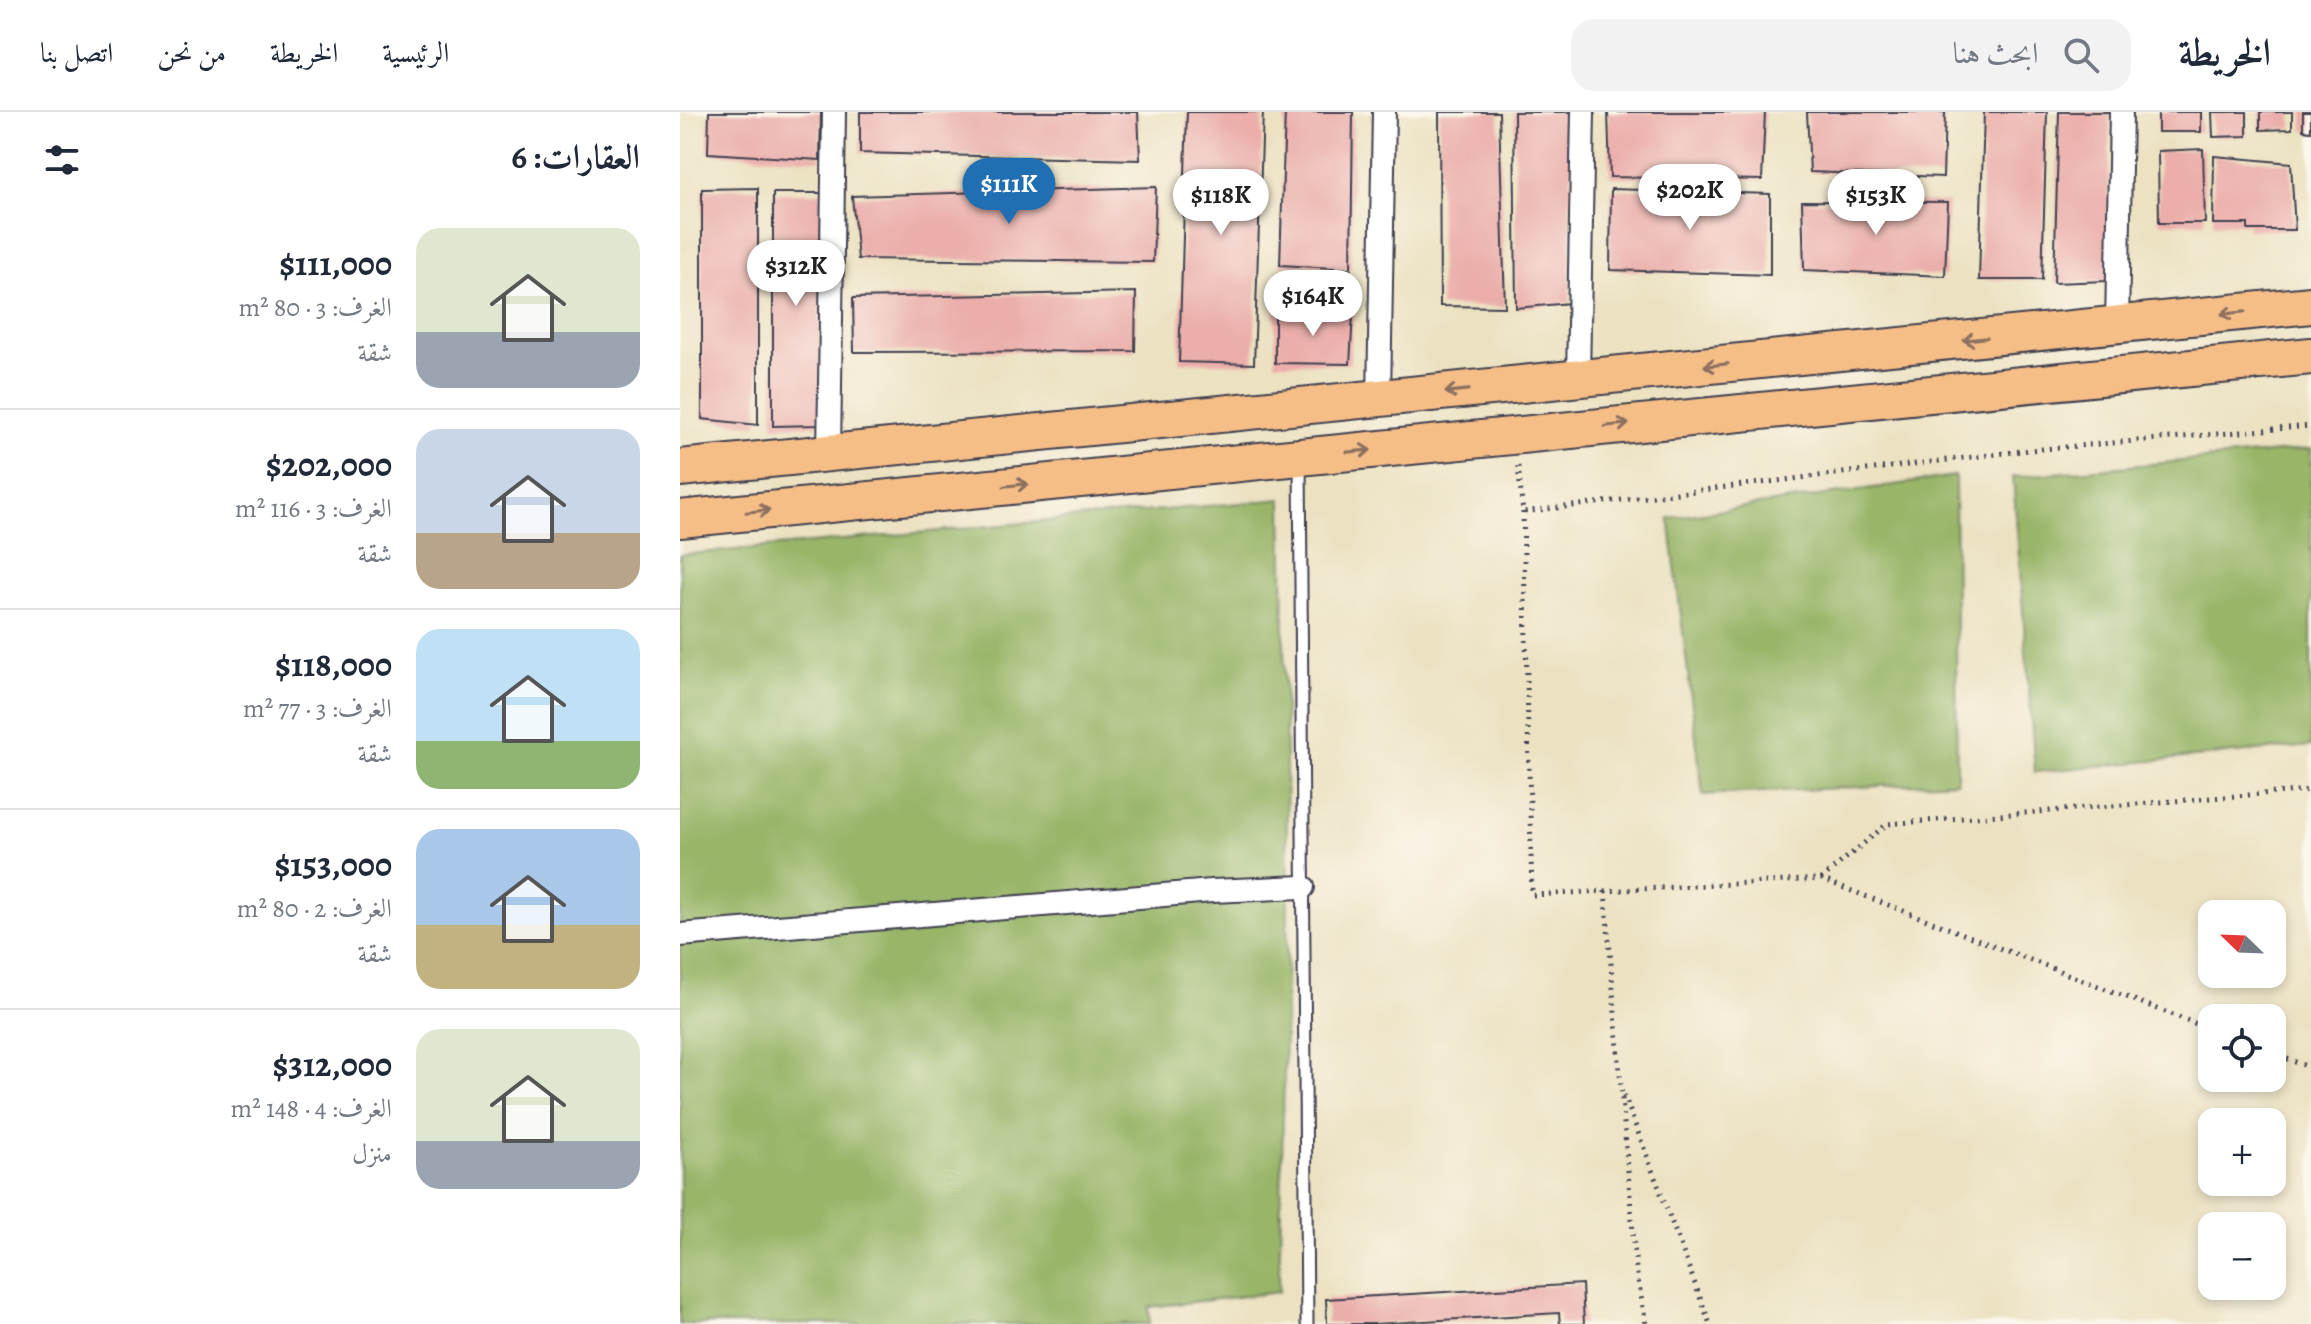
<!DOCTYPE html>
<html lang="ar">
<meta charset="utf-8">
<style>
:root{--surface:#fff;--page:#f2f2f3;--text:#1f2937;--muted:#747a83;--line:#e0e1e3;--accent:#1f6fb2}
body{margin:0;font-family:Alegreya,Amiri,serif;background:var(--page);color:var(--text);direction:rtl;height:100vh;display:flex;flex-direction:column;font-size:30px;white-space:nowrap}
*{box-sizing:border-box;margin:0}
p{font-size:26px;color:var(--muted)}
.icon{flex:none;width:44px;height:44px;fill:none;stroke:currentColor;stroke-width:2;stroke-linecap:round;stroke-linejoin:round}
.map{position:relative;flex:1;overflow:hidden;direction:ltr}
.side{display:flex;flex-direction:column;background:var(--surface);width:680px}
.side>*{flex:none}
.needle{width:52px;rotate:293deg}
.fabs{position:absolute;left:1518px;top:788px;display:grid;gap:16px}
.fabs a{display:grid;place-items:center;width:88px;height:88px;border-radius:16px;background:var(--surface);box-shadow:0 4px 12px #0003;font-size:40px}
.price{position:absolute;translate:-50% -68px;padding:0 18px;border-radius:28px;background:#fff;color:#222;font-size:26px;line-height:52px;filter:drop-shadow(0 2px 4px #0008)}
.price::after{content:'';position:absolute;left:50%;top:48px;width:24px;height:18px;margin-left:-12px;background:inherit;clip-path:polygon(0 0,100% 0,50% 100%)}
.price.active{background:var(--accent);color:#fff}
ul{padding:0;list-style:none}
li{display:flex;align-items:center;gap:24px;height:200px;padding:0 40px}
li+li{border-top:2px solid var(--line)}
li span{display:grid;place-items:center;flex:none;width:224px;height:160px;border-radius:24px;color:#555}
li>.icon{margin-inline-start:auto}
span .icon{width:96px;height:96px;fill:#fffc;stroke-width:1}
li b{font-size:34px}
h2{display:flex;justify-content:space-between;align-items:center;height:96px;padding:0 40px;font-size:34px}
header{display:flex;align-items:center;gap:48px;box-sizing:border-box;height:112px;padding:0 40px;background:var(--surface);border-bottom:2px solid var(--line)}
header strong{font-size:38px}
nav{display:flex;gap:44px;margin-inline-start:auto;font-size:28px}
.search{width:560px;height:72px;background:var(--page);display:flex;align-items:center;gap:20px;box-sizing:border-box;padding:0 28px;border-radius:24px;color:var(--muted);font-size:30px}
main{display:flex;flex:1;min-height:0}
.map>svg:first-child{display:block}
.forest{fill:#98b567;stroke:#5d6c51;stroke-width:2}
.building{fill:#ebaeaa}
.lines{fill:none;stroke-linecap:round;stroke-linejoin:round}
.lane-casing{stroke:#403f4f;stroke-width:15}
.street-casing{stroke:#403f4f;stroke-width:26}
.primary-casing{stroke:#403f4f;stroke-width:40}
.path{stroke:#403f4f;stroke-width:5;stroke-dasharray:2 6;stroke-linecap:butt}
.lane{stroke:#fff;stroke-width:11}
.street{stroke:#fff;stroke-width:22}
.primary{stroke:#f6be87;stroke-width:36}
.oneway{stroke:#8c7061}
</style>
<header>
<strong>الخريطة</strong>
<div class="search"><svg class="icon" aria-label="search" viewBox="0 0 24 24"><circle cx="10" cy="10" r="6"/><path d="M15 15l6 6"/></svg>ابحث هنا</div>
<nav><a>الرئيسية</a><a>الخريطة</a><a>من نحن</a><a>اتصل بنا</a></nav>
</header>
<main>
<div class="map">
<svg width="1631" height="1212" viewBox="0 0 1631 1212">
<rect width="100%" height="100%" fill="#fbf7ec"/>
<filter id="ink" filterUnits="userSpaceOnUse"><feTurbulence type="fractalNoise" baseFrequency=".0125" numOctaves="2"/><feDisplacementMap in="SourceGraphic" scale="16" xChannelSelector="R" yChannelSelector="G"/><feConvolveMatrix kernelMatrix="1 2 1 2 8 2 1 2 1" color-interpolation-filters="sRGB"/></filter>
<filter id="wash" filterUnits="userSpaceOnUse"><feTurbulence type="fractalNoise" baseFrequency=".006" numOctaves="4" result="noise"/><feDisplacementMap in="SourceGraphic" scale="32" xChannelSelector="R" yChannelSelector="G"/><feGaussianBlur stdDeviation="1.8" result="paint"/><feColorMatrix in="noise" values="0 0 0 0 0 0 0 0 0 0 0 0 0 0 0 0 0 1.4 0 .05"/><feComposite in="paint" operator="in"/></filter>
<g filter="url(#wash)">
<rect width="100%" height="100%" fill="#ece2c2"/>
<g class="forest">
<path d="M1631,337V634L1355,660L1333,365Z"/>
<path d="M1275,364L1277,670L1023,683L989,406Z"/>
<path d="M602,387L608,791L599,1180L469,1195L470,1212H0V443Z"/>
</g>
<g id="blocks">
<g class="building">
<path d="M29,0H141L140,48L28,41Z"/>
<path d="M180,0H458L460,48L180,41Z"/>
<path d="M507,0H583L574,252L499,250Z"/>
<path d="M605,0H673L671,157L600,153Z"/>
<path d="M759,0H819L825,195L760,194Z"/>
<path d="M834,0H891L890,191L836,196Z"/>
<path d="M928,0H1085L1082,68L930,65Z"/>
<path d="M1127,0H1265L1263,65L1130,60Z"/>
<path d="M1304,0H1367L1362,168H1299Z"/>
<path d="M1379,0H1430L1427,169L1374,171Z"/>
<rect x="1478" y="0" width="43" height="20"/>
<path d="M1532,0H1567V24L1533,25Z"/>
<path d="M1580,0H1612V17L1580,18Z"/>
<path d="M1623,0H1631V19L1623,18Z"/>
<path d="M1523,37L1525,111H1479L1478,39Z"/>
<path d="M1534,44L1611,51L1615,118H1568V112H1533Z"/>
<path d="M476,75L473,150L178,147L172,84Z"/>
<path d="M78,76V313L22,307V77Z"/>
<path d="M931,77L1090,82V163L930,158Z"/>
<path d="M93,81H141L139,313L93,314Z"/>
<path d="M1122,89L1268,90L1265,164L1124,158Z"/>
<path d="M456,180L455,239L174,240L173,186Z"/>
<path d="M595,200L673,202L670,252L595,251Z"/>
<path d="M902,1172L904,1212H880L879,1201L694,1212H647L646,1187Z"/>
</g>
</g>
</g>
<g filter="url(#ink)">
<use href="#blocks" fill-opacity="0" stroke="#403f4f" stroke-width="2"/>
<g class="lines">
<g class="lane-casing">
<path id="lane" d="M620,349L627,1212"/>
</g>
<g class="street-casing">
<g id="street">
<path d="M1437,213L1441,0"/>
<path d="M898,266L903,0"/>
<path d="M699,286L704,0"/>
<path d="M149,341L154,0"/>
<path d="M0,823L532,779L623,775"/>
</g>
</g>
<g class="primary-casing">
<g id="primary">
<path d="M0,356L1631,193"/>
<path d="M0,407L1631,244"/>
</g>
</g>
<g class="path">
<path d="M838,354L843,400L1350,338L1631,314"/>
<path d="M843,400L852,783L1141,767L1532,918"/>
<path d="M1141,767L1207,712L1631,678"/>
<path d="M925,779L956,1157L966,1212"/>
<path d="M1592,941L1631,956"/>
<path d="M944,983L1030,1212"/>
</g>
<use href="#lane" class="lane"/>
<use href="#street" class="street"/>
<use href="#primary" class="primary"/>
</g>
<defs><path id="oneway-shaft" d="M-6 0H5M1.5-3L5.5 0L1.5 3" fill="none" stroke-width="1.6" stroke-linecap="round" stroke-linejoin="round" transform="scale(2)"/></defs>
<g class="oneway">
<use href="#oneway-shaft" transform="translate(1553 201) rotate(174)"/>
<use href="#oneway-shaft" transform="translate(1295 227) rotate(174)"/>
<use href="#oneway-shaft" transform="translate(1036 253) rotate(174)"/>
<use href="#oneway-shaft" transform="translate(777 279) rotate(174)"/>
<use href="#oneway-shaft" transform="translate(937 313) rotate(-6)"/>
<use href="#oneway-shaft" transform="translate(679 339) rotate(-5)"/>
<use href="#oneway-shaft" transform="translate(336 373) rotate(-6)"/>
<use href="#oneway-shaft" transform="translate(78 399) rotate(-6)"/>
</g>
</g>
</svg>
<div class="fabs">
<a><svg class="needle" viewBox="-14 -14 28 28"><path d="M0-13l5 13h-10z" fill="#e53935"/><path d="M0 13l5-13h-10z" fill="#747a83"/></svg></a>
<a><svg class="icon" aria-label="locate" viewBox="0 0 24 24"><circle cx="12" cy="12" r="6"/><path d="M12 2v4M12 18v4M2 12h4M18 12h4"/></svg></a>
<a>+</a>
<a>−</a>
</div>
<b class="price active" style="left:329px;top:114px">$111K</b>
<b class="price" style="left:1010px;top:120px">$202K</b>
<b class="price" style="left:541px;top:125px">$118K</b>
<b class="price" style="left:1196px;top:125px">$153K</b>
<b class="price" style="left:116px;top:196px">$312K</b>
<b class="price" style="left:633px;top:226px">$164K</b>
</div>
<section class="side">
<h2>العقارات: 6<svg class="icon" aria-label="filters" viewBox="0 0 24 24"><path d="M4 7h16M4 17h16"/><circle cx="9" cy="7" r="2"/><circle cx="15" cy="17" r="2"/></svg></h2>
<ul>
<li><span style="background:linear-gradient(#dfe7d0 65%,#9aa5b1 0)"><svg class="icon" aria-label="home" viewBox="0 0 24 24"><path d="M3 11l9-7 9 7M6 9v11h12V9"/></svg></span><div><b>$111,000</b><p>الغرف: 3 · 80 m²</p><p>شقة</p></div></li>
<li><span style="background:linear-gradient(#c9d6e8 65%,#b9a48a 0)"><svg class="icon" aria-label="home" viewBox="0 0 24 24"><path d="M3 11l9-7 9 7M6 9v11h12V9"/></svg></span><div><b>$202,000</b><p>الغرف: 3 · 116 m²</p><p>شقة</p></div></li>
<li><span style="background:linear-gradient(#bfe0f5 70%,#8fb573 0)"><svg class="icon" aria-label="home" viewBox="0 0 24 24"><path d="M3 11l9-7 9 7M6 9v11h12V9"/></svg></span><div><b>$118,000</b><p>الغرف: 3 · 77 m²</p><p>شقة</p></div></li>
<li><span style="background:linear-gradient(#a9c7e8 60%,#c2b280 0)"><svg class="icon" aria-label="home" viewBox="0 0 24 24"><path d="M3 11l9-7 9 7M6 9v11h12V9"/></svg></span><div><b>$153,000</b><p>الغرف: 2 · 80 m²</p><p>شقة</p></div></li>
<li><span style="background:linear-gradient(#dfe7d0 70%,#9aa5b1 0)"><svg class="icon" aria-label="home" viewBox="0 0 24 24"><path d="M3 11l9-7 9 7M6 9v11h12V9"/></svg></span><div><b>$312,000</b><p>الغرف: 4 · 148 m²</p><p>منزل</p></div></li>
</ul>
</section>
</main>
